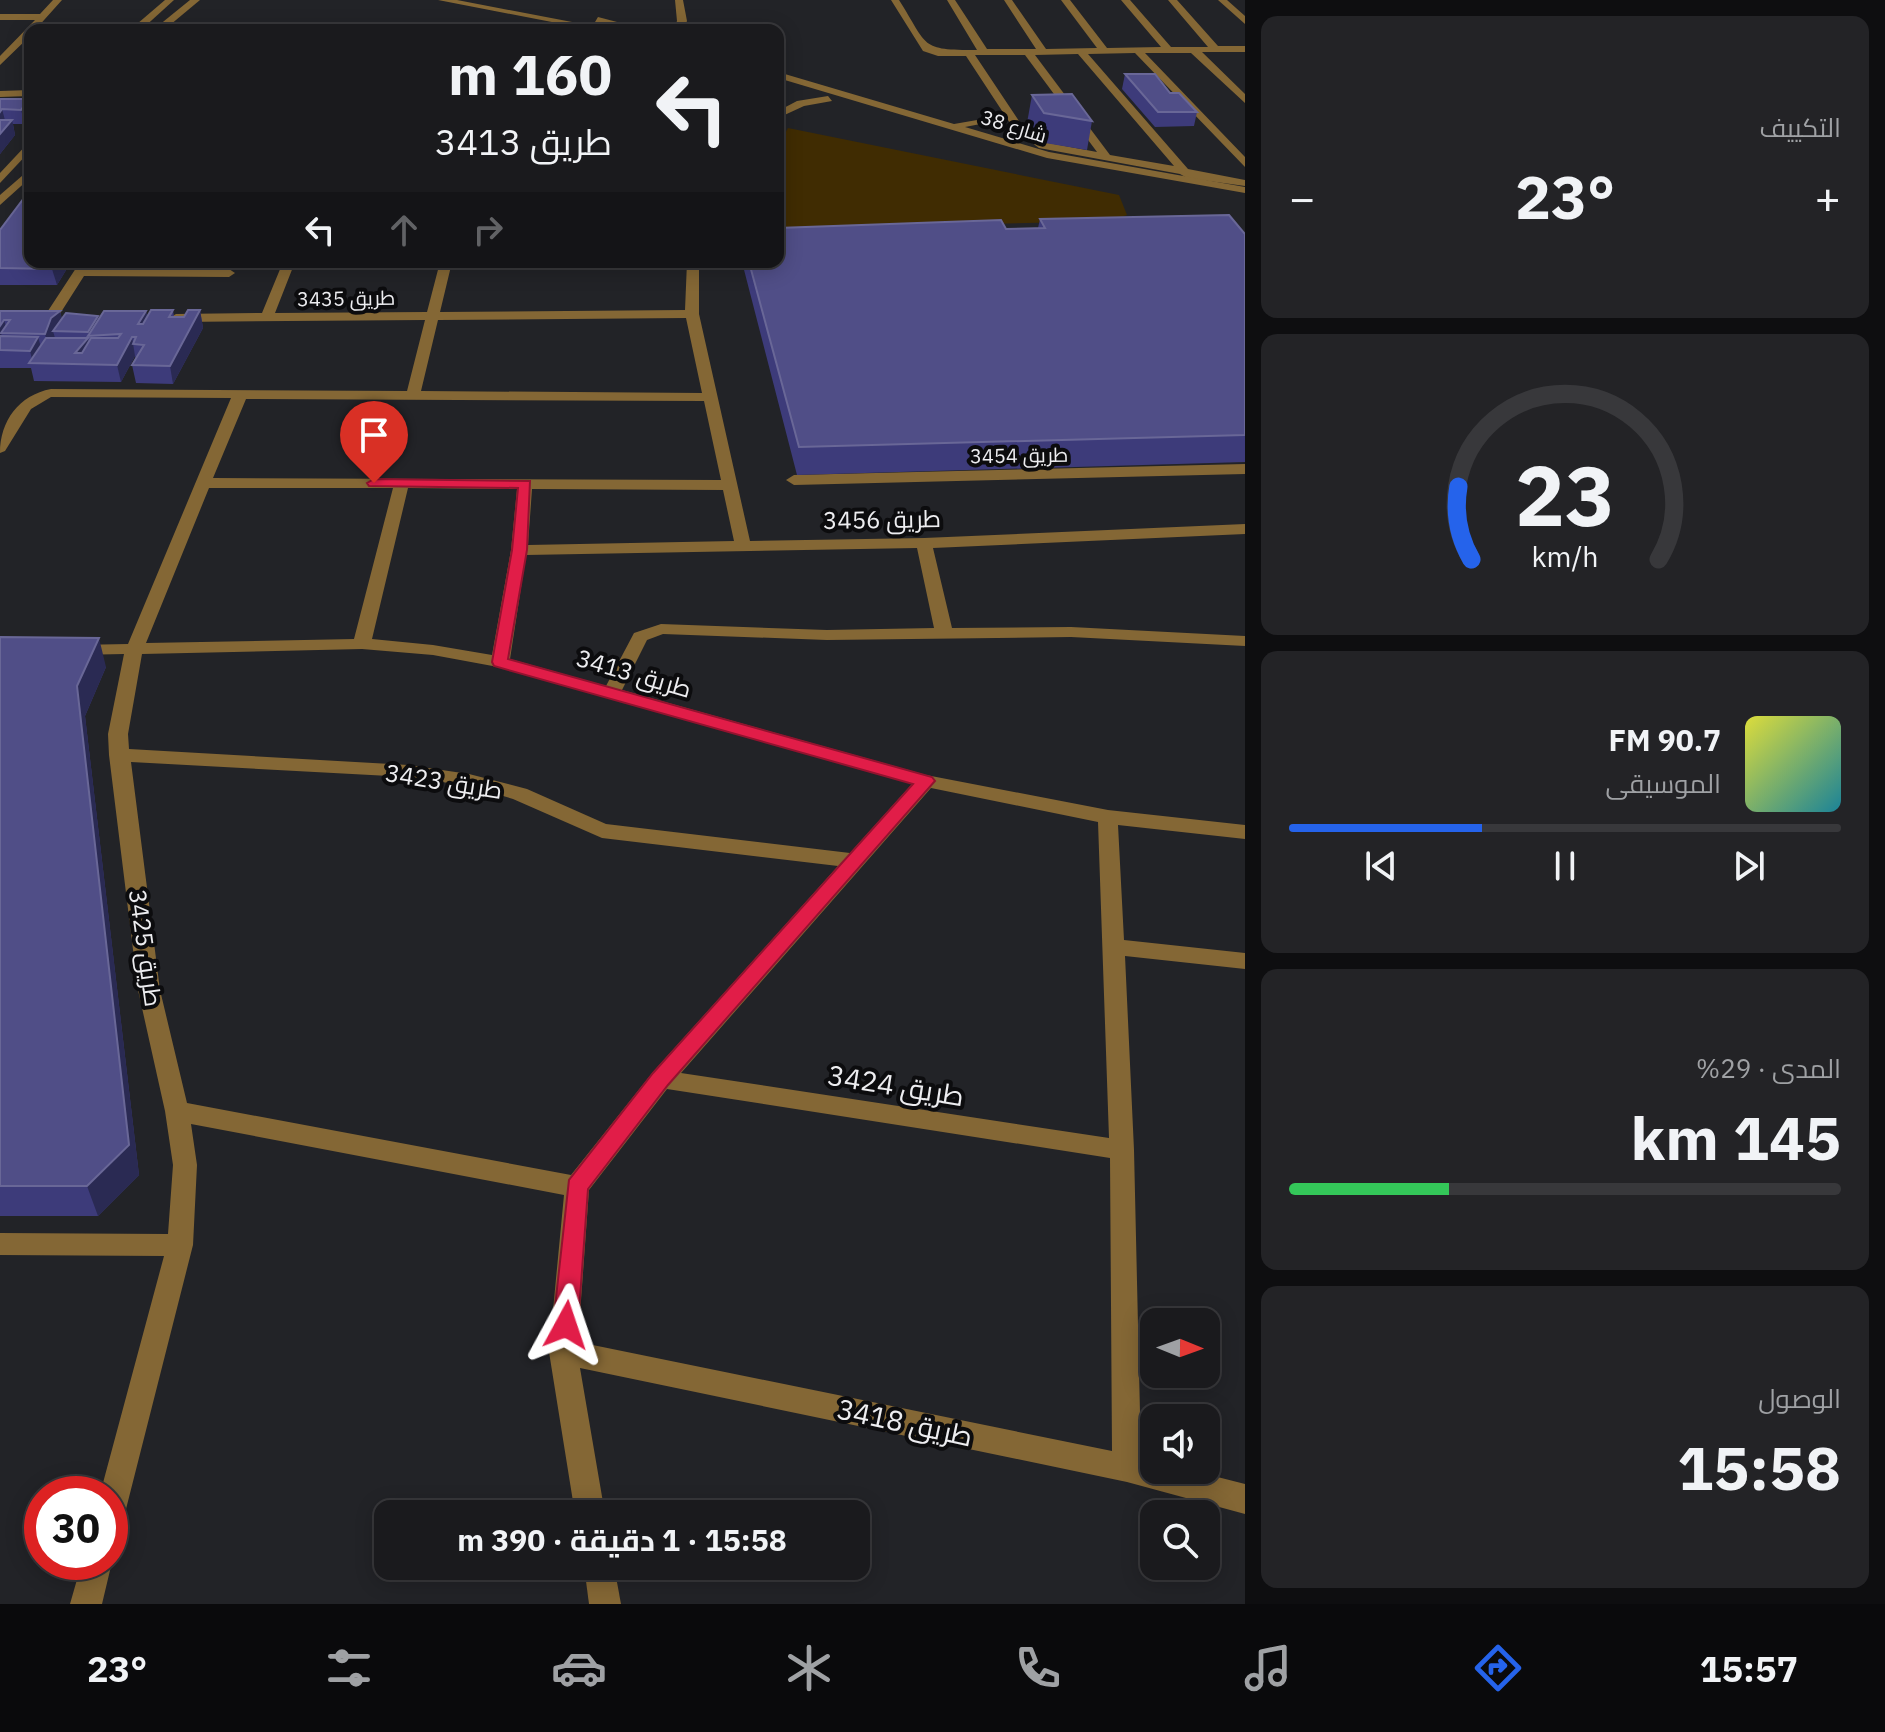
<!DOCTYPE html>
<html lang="ar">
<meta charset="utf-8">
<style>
:root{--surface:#1a1a1d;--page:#232326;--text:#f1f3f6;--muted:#9fa1a4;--line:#38383b;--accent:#2563eb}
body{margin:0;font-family:"IBM Plex Sans",Cairo,sans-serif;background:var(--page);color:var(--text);direction:rtl;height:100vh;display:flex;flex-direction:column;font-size:30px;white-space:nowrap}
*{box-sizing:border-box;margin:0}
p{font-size:26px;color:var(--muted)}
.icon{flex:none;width:44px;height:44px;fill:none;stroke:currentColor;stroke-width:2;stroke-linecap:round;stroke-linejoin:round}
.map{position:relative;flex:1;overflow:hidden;direction:ltr}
.panel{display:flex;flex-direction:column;gap:16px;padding:16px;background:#0e0e10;width:640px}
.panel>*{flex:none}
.hud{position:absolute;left:24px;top:24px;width:760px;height:244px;border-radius:16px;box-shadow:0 4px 20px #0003,0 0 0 2px var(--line);direction:rtl;background:#1a1a1d;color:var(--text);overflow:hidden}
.needle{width:52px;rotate:91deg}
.tools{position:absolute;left:1140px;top:1308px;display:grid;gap:16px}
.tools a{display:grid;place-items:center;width:80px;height:80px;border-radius:16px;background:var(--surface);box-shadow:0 4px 20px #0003,0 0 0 2px var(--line);font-size:40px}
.speed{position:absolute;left:24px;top:1476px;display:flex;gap:16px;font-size:40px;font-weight:700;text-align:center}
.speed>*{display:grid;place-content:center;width:104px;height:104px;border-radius:50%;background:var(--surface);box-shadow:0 4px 20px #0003,0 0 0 2px var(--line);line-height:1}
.speed .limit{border:12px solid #d22;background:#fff;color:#111}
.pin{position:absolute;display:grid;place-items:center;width:68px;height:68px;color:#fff;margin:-82px -34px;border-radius:50% 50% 50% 0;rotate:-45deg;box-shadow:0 0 8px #0007}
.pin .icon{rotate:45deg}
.me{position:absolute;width:88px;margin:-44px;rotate:5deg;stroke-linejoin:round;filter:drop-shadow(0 0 6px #0008)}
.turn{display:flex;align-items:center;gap:28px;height:168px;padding:0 40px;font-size:36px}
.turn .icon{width:104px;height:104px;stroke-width:2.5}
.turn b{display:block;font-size:56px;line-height:68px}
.lanes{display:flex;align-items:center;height:76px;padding:0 40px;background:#0003;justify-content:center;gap:40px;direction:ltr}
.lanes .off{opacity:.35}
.big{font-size:60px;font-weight:700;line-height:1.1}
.panel .card{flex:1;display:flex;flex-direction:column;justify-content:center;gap:12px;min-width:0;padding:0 28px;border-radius:16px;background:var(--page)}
.panel .dial{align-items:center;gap:0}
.dial svg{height:208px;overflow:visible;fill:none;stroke:var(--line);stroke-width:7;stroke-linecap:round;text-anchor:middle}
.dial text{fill:var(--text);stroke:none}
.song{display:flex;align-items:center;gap:24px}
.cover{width:96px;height:96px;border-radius:12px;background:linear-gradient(135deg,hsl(60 70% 55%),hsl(190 70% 35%))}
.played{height:8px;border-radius:4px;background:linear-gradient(90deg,var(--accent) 35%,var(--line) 35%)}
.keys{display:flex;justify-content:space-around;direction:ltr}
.heat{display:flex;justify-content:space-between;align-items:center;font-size:44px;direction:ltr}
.charge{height:12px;border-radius:6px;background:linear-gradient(90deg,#34c759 29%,var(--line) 0)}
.trip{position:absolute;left:374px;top:1500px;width:496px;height:80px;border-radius:16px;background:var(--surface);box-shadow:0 4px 20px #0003,0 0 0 2px var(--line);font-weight:700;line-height:80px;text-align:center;direction:rtl}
.tab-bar{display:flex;height:128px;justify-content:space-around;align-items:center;background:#0a0a0c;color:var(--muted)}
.tab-bar .icon{width:56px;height:56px}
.tab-bar .active{color:var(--accent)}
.tab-bar b{font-size:36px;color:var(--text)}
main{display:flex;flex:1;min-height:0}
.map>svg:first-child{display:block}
.green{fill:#402c02}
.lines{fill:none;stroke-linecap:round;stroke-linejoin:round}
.minor{fill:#846735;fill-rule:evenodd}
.tertiary{fill:#846735;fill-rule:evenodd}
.wall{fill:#3d3b7a}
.shaded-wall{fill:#2a2a53}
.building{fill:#504e87;stroke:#696797;stroke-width:2}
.route{fill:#e11d48;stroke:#92132f;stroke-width:2}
.labels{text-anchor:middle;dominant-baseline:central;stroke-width:8;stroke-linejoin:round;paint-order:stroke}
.far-street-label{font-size:20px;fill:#ededf0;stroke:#0c0c0e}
.street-label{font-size:24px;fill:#ededf0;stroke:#0c0c0e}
.near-street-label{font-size:28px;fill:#ededf0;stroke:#0c0c0e}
</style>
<main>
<section class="panel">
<div class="card"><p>التكييف</p>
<div class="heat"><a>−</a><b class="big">23°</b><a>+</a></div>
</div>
<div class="card dial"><svg viewBox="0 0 100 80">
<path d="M14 69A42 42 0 1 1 86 69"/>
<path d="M14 69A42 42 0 0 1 9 41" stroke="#2563eb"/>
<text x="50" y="56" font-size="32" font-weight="700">23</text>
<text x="50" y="72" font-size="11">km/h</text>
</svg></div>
<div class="card">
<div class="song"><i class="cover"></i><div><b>90.7 FM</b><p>الموسيقى</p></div></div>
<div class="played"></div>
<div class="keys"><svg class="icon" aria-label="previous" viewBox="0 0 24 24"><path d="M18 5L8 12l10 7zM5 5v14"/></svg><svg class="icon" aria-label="pause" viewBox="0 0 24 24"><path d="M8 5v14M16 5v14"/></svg><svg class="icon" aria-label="next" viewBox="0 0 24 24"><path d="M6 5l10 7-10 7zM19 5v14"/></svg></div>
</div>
<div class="card"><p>المدى · 29%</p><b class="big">145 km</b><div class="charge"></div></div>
<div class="card"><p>الوصول</p><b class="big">15:58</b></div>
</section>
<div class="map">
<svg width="1245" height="1604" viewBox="0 0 1245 1604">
<rect width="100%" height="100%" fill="#222327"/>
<path class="green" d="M788,128L1119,195L1127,215L1112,221L778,229V145Z"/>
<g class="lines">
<g class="minor">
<path d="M53,0H62L36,29L30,30V36L0,65V56L35,20H0V14H40Z"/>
<path d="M675,0H683L687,21L683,30H673L677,21Z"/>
<path d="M891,0H899C929,47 919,50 977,50L947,0H955L987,49H1036L1004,0H1012L1046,49L1097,48L1061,0H1070L1107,48L1161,47L1121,0H1130L1171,47H1208L1168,0H1177L1218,46H1245V52H1202L1245,94V103L1191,53H1145L1245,157V167L1135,53L1088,54L1188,169L1245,180V186L1187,178L1180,174L1039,148L1021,135L1012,137L1010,123L966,56H938L923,51ZM1078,54L1174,166L1110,155L1035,55ZM975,55H1025L1097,152L1043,142L1019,121Z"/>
<path d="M1218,0H1227L1245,16V24Z"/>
<path d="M219,27H280L285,30H214Z"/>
<path d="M30,90V96L0,97V91Z"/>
<path d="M828,96L832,101L804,106L778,118V111L797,101Z"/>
<path d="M80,262H92L88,268L229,269L235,273L229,277L84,276L56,320H46L44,317Z"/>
<path d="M283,262H295L275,313L427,312L440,262H452L440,312L685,310L687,262H699V314L750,541L924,538L1245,524V534L933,548L952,628L1071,627L1245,636V646L1071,637L827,640L663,634L647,640L622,690L926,775L1108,810L1245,825V839L1118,825L1124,940L1245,953V969L1125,956L1134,1150L1141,1457L1154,1461V1470H1190L1245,1484V1514L1127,1482L580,1368L605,1514H575L549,1352L564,1195L191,1124L197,1165L193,1245L125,1513L121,1523L110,1528V1494H100L164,1256L0,1255V1233L168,1234L173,1165L165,1111L138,990L109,755L108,734L124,654L76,655L67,650L76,645L128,644L231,398L51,397L31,409L5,451L0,453C0,421 19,395 51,389L407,391L425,320L176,322L169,318L176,314L262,313ZM686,318L702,393L421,391L438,320ZM246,399L704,401L721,480L213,478ZM209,488H393L354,639L146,643ZM408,488L517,489L511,550L492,655L433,645L372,639ZM532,489L723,490L734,541L528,545ZM917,548L934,628L827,630L661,624L634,633L606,686L510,659L526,555ZM362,649L433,655L498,667L912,784L850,853L606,824L527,789L469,774L408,765L129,749L128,734L142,654ZM131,762L408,777L469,786L513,799L602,838L838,866L653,1072L571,1175L187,1103L160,990ZM931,788L1098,822L1109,1138L681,1073ZM667,1089L1110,1158L1112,1451L578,1342L589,1190Z"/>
<path d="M1245,464V474L794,485L786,480L794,475Z"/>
<path d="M110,1557L112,1562L102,1604H70L82,1562H110Z"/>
<path d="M584,1566H614L621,1604H589Z"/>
</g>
<g class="tertiary">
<path d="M165,0H174L141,30H130Z"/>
<path d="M190,0H200L164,30H153Z"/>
<path d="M438,0H457L614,30H593Z"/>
<path d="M598,17L640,28L642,30H626L595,22Z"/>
<path d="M778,72L954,124L1006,115V119L965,127L1049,152L1245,187V193L1047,158L778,78Z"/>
<path d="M30,141V151L0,183V173Z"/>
<path d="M30,169V178L0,205V195Z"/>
</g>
</g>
<g class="wall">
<path d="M1125,74L1170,93L1197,112L1194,126L1155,127L1122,89Z"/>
<path d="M1032,95L1092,121L1087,150L1039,142L1027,123Z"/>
<path d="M0,99H30V118L25,124H13L15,135L0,154Z"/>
<path d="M1040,219L1245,234V462L797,475L742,262H778L1006,229L1038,228Z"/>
<path d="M0,230L30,262H71L57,285H0Z"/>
<path d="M173,310L174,317H184L200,310L203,328L173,384L136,383L132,365L136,359L135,356L121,382L34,381L31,368H0V311H60L62,319H99L146,311L147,317Z"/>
<path d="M0,637L106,667L85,716L139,1175L98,1216H0Z"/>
</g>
<g class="shaded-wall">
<path d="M30,99V118L25,124L21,110Z"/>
<path d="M2,109L6,124L0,132V112Z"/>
<path d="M12,120L15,135L0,154V134Z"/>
<path d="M57,262H71L57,285L52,269Z"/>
<path d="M200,310L203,328L173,384L170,366Z"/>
<path d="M60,311L64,328L53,331L55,338L49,352L45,334L51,318Z"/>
<path d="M146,311L150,328L138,324Z"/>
<path d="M98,316L102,333L89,336L88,332Z"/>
<path d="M4,320L8,333H1L4,344L0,350V326Z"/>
<path d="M38,337L43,354L33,363L30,351Z"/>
<path d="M132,337L135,356L121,382L117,365Z"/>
<path d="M88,338L92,356L75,353Z"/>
<path d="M99,638L106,667L85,716L139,1175L98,1216L87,1186L77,686Z"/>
</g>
<g class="building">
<path d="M1125,74H1155L1170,93H1179L1197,112H1158Z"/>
<path d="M1072,94L1092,121L1044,113L1032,95Z"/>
<path d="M0,99H30L21,110L2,109L0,112Z"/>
<path d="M0,120H12L0,134Z"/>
<path d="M30,190V262H57L52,269L0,268V230Z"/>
<path d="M1229,215L1245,234V435L799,447L749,262H778V228L1001,220L1006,229L1045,228L1040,219Z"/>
<path d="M151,310H173L169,317H184L188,310H200L170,366L132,365L144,345L133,344L136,337H132L117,365L29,363L46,338H88L75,353H82L91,338H118L121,334L88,336L104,311H146L138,324H143Z"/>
<path d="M0,311H60L51,318L45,334L1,333L10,320H4L0,326Z"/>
<path d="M66,313L98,316L88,332L53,331Z"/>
<path d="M0,336L38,337L30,351L0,350Z"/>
<path d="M0,637L99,638L77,686L129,1145L87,1186H0Z"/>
</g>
<path class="route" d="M374,479L530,481L527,550L508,659L932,777L935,781L668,1085L588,1189L578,1325L574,1333L566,1336L557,1333L553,1325L569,1180L653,1073L913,784L494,666L492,662L512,550L518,488L369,486L367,483Z"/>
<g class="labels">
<g class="far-street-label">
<text transform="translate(1014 126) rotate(17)">شارع 38</text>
<text transform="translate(346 298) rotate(-1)">طريق 3435</text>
<text transform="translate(1019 455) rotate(-1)">طريق 3454</text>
</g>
<g class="street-label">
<text transform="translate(882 519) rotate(-1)">طريق 3456</text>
<text transform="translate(634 673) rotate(16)">طريق 3413</text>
<text transform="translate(444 781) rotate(9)">طريق 3423</text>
<text transform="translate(146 948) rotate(82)">طريق 3425</text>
</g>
<g class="near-street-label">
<text transform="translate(896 1085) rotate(9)">طريق 3424</text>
<text transform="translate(905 1422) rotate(12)">طريق 3418</text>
</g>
</g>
</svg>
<div class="tools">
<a><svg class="needle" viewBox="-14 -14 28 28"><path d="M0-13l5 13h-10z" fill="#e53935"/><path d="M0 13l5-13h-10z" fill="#9fa1a4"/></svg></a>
<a><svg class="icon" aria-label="sound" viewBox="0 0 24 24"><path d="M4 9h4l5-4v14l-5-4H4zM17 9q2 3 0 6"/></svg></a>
<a><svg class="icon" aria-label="search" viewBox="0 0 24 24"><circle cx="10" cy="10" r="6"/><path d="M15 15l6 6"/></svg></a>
</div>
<div class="speed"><div class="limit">30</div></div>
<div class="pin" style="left:374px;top:483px;background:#d93025"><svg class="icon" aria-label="arrive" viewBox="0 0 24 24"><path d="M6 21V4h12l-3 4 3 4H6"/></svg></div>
<svg class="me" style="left:566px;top:1325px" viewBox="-20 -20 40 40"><path d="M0-17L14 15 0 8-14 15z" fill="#e11d48" stroke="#fff" stroke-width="4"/></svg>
<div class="trip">15:58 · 1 دقيقة · 390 m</div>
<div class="hud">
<div class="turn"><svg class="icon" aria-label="left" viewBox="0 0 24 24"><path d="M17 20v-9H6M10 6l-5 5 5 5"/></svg><div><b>160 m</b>طريق 3413</div></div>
<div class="lanes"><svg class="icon" aria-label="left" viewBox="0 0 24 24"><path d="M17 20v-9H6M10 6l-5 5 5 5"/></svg><svg class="icon off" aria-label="ahead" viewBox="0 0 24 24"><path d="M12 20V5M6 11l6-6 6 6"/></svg><svg class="icon off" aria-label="right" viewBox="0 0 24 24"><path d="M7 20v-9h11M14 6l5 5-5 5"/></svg></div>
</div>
</div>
</main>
<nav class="tab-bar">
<b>15:57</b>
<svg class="icon active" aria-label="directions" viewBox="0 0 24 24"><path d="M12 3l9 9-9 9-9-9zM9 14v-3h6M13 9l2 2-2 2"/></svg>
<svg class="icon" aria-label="music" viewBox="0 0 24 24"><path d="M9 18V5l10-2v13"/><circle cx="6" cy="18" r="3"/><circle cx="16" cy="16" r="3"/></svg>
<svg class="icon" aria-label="phone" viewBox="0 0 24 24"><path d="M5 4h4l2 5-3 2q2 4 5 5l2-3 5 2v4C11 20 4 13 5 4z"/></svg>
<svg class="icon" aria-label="climate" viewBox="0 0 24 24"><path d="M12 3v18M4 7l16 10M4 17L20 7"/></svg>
<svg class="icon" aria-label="car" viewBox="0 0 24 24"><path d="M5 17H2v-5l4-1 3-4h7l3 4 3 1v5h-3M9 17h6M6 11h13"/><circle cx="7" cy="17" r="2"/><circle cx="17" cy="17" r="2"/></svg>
<svg class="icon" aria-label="filters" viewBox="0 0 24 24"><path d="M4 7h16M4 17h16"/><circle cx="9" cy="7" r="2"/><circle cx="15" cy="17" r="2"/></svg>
<b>23°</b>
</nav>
